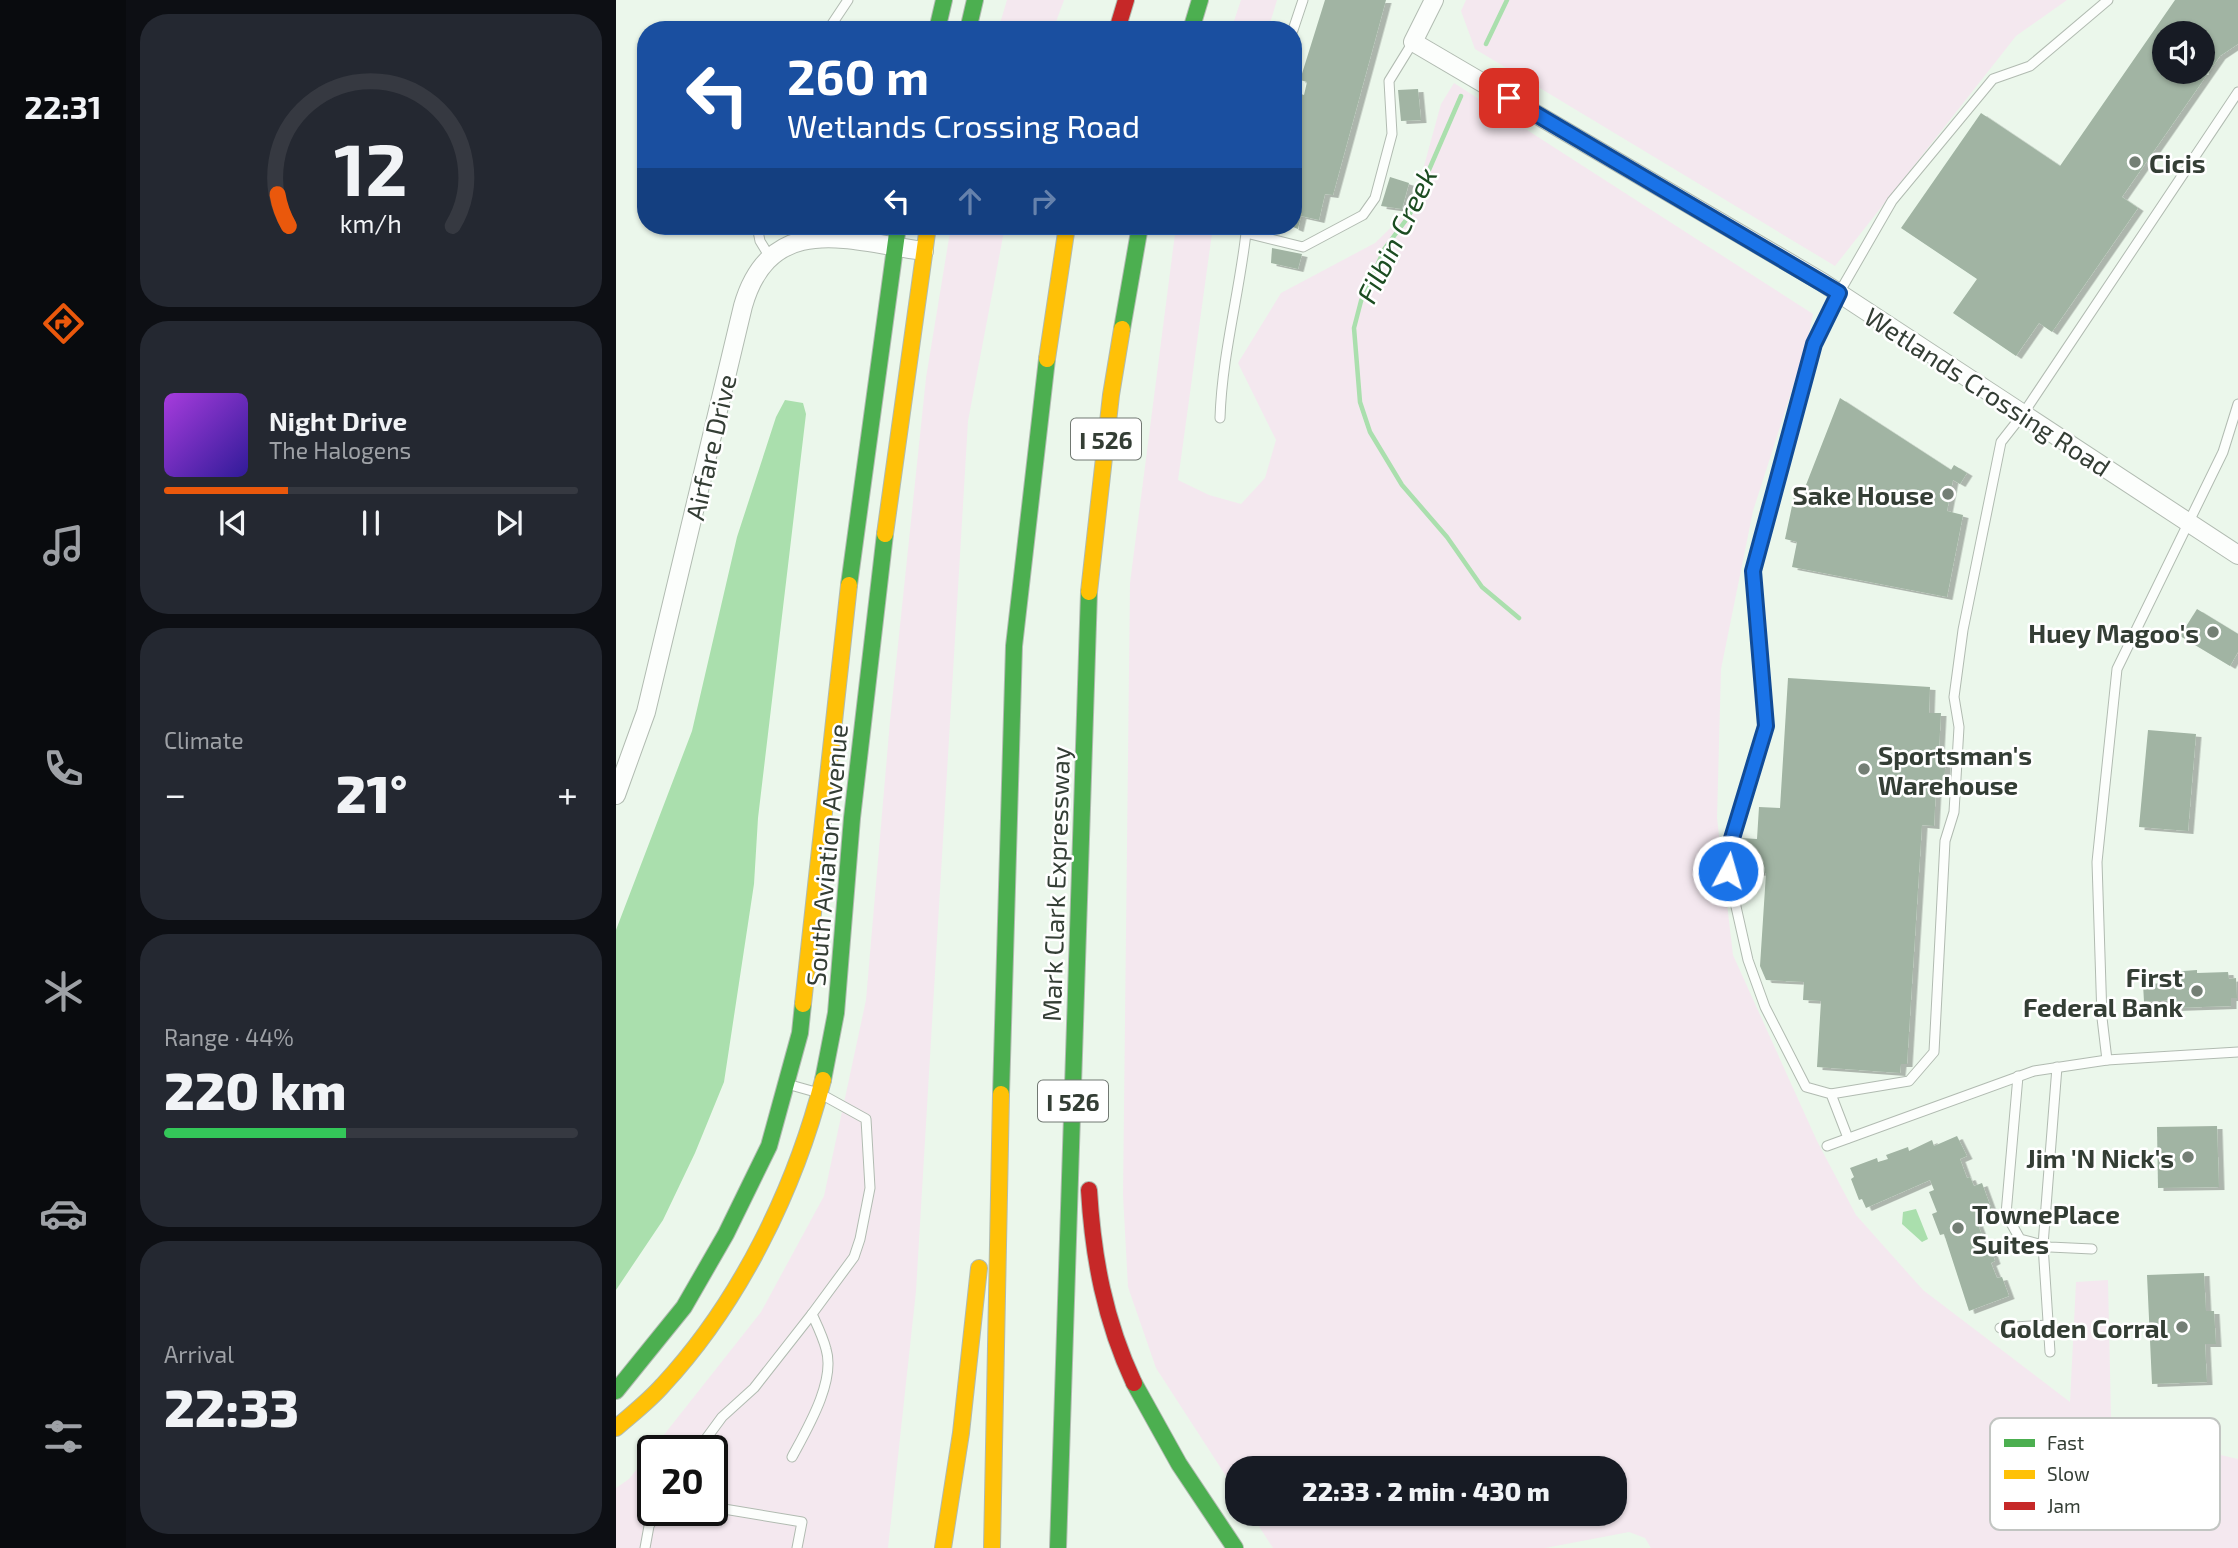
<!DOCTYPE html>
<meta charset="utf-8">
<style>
:root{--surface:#171b24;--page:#242831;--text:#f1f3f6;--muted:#9ea1a6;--line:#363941;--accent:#ea580c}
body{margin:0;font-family:"Exo 2",sans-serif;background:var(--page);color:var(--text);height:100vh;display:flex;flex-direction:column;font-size:26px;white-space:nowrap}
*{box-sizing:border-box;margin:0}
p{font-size:23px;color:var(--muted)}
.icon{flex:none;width:38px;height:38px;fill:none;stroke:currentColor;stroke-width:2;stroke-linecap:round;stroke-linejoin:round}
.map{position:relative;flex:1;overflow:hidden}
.details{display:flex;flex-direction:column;gap:14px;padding:14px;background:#0d0f14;width:490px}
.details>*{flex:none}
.hud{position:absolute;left:21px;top:21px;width:665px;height:214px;border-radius:28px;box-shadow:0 2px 5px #0004;background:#1a4fa0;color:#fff;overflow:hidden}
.buttons{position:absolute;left:1536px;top:21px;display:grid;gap:14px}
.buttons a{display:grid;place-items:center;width:63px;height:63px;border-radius:50%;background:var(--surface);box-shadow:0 2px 5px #0004;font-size:35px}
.speed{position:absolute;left:21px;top:1435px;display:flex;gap:14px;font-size:35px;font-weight:700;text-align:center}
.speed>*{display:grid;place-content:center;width:91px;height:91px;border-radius:50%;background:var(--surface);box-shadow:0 2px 5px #0004;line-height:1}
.speed .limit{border:4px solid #111;border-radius:10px;background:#fff;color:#111}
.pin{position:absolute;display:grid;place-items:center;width:60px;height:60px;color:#fff;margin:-30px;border-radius:14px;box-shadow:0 4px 10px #0006}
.me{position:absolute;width:77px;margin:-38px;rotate:6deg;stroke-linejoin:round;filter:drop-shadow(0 0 5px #0008)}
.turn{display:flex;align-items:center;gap:24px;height:147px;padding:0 35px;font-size:32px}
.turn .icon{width:91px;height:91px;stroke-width:2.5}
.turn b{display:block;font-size:49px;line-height:60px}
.lanes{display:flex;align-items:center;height:66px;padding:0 35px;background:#0003;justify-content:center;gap:35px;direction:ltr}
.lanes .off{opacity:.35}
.big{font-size:52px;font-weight:800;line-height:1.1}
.details .card{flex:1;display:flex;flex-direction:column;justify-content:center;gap:10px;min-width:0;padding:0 24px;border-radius:28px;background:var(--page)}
.details .dial{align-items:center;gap:0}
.dial svg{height:182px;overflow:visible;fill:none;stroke:var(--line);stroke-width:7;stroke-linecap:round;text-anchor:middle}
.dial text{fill:var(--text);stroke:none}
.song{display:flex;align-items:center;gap:21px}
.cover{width:84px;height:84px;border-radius:10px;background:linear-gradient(135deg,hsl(280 70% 55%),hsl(250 70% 35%))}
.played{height:7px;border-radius:4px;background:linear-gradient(90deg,var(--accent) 30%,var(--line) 30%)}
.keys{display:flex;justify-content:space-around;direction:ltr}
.heat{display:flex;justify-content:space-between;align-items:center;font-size:38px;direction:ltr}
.charge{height:10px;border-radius:5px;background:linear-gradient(90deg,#34c759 44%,var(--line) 0)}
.trip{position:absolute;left:609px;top:1456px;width:402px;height:70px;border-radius:28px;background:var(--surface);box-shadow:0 2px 5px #0004;font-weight:800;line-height:70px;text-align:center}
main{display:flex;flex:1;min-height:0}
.tab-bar{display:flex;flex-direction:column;width:126px;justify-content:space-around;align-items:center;background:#090b0e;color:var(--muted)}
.tab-bar .icon{width:49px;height:49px}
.tab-bar .on{color:var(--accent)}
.tab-bar b{font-size:32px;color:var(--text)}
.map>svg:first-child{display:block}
.green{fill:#f4e8ef;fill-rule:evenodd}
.water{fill:#aadfad}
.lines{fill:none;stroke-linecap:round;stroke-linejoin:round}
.stream{stroke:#aadfad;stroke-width:4.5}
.building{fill:#a1b4a3;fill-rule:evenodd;filter:url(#shadow)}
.lane-casing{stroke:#b1bbb1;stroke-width:11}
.street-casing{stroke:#b1bbb1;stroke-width:20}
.fast-casing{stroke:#b1bbb1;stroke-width:18}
.slow-casing{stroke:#b1bbb1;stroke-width:18}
.jam-casing{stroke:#b1bbb1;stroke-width:18}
.lane{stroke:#fcfefc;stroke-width:9}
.street{stroke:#fcfefc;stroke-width:18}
.fast{stroke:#4caf50;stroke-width:16}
.slow{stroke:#ffc107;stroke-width:16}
.jam{stroke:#c62828;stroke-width:16}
.route-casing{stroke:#114b97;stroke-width:18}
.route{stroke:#1a73e8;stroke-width:12}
.poi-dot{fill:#747f75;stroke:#fff;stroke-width:2.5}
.labels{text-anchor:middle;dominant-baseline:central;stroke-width:5;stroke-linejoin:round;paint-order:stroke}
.shield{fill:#fff;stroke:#717872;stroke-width:2}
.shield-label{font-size:24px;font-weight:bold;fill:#343e35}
.poi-label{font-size:26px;font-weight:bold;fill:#343e35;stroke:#fff;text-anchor:end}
.street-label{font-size:26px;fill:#343e35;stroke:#fff}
.water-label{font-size:28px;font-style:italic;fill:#1b4c21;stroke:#fff}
.key{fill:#fff;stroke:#c2c5c2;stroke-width:2}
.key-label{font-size:19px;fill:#343e35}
</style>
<main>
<nav class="tab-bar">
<b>22:31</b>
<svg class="icon on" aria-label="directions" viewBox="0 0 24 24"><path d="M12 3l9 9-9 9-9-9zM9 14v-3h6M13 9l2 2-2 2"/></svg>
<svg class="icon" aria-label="music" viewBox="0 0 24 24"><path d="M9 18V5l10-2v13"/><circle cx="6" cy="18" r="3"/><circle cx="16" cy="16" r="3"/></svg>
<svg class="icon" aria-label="phone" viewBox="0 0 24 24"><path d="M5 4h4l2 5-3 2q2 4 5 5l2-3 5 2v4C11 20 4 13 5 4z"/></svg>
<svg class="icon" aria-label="climate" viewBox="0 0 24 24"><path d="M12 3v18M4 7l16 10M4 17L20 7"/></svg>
<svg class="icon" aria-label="car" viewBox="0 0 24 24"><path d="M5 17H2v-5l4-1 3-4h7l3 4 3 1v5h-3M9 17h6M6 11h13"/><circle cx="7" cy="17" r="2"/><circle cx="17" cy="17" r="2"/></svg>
<svg class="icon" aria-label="filters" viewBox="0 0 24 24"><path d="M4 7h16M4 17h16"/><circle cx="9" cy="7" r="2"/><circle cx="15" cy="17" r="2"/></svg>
</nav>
<section class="details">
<div class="card dial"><svg viewBox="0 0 100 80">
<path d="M14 69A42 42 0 1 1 86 69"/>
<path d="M14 69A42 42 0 0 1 9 55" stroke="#ea580c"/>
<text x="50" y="56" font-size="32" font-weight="700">12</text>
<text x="50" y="72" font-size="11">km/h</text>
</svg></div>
<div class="card">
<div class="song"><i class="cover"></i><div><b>Night Drive</b><p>The Halogens</p></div></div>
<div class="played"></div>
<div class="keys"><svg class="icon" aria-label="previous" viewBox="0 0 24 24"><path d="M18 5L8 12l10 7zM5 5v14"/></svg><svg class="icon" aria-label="pause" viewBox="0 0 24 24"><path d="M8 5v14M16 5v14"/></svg><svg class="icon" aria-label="next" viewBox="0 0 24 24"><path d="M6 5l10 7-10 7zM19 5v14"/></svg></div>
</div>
<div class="card"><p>Climate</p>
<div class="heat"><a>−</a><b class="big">21°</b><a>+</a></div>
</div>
<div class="card"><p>Range · 44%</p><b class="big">220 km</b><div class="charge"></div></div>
<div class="card"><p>Arrival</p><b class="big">22:33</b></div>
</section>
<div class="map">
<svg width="1622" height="1548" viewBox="0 0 1622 1548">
<defs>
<filter id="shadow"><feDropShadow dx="5.5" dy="3" stdDeviation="0" flood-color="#0004"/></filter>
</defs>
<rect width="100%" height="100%" fill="#ebf7eb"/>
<g class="green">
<path d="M391,0H448L437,30H382Z"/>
<path d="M625,0H661L652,30H615Z"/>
<path d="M850,0H1451L1400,36L1219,266L859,49L845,11Z"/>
<path d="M838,83L1197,314L1191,343L1137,511L1105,669L1101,818L1117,955L1201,1141L1240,1215L1307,1290L1454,1402L1460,1282L1492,1280L1495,1417L1596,1453L1622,1459V1548H1035L1029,1538L1013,1532L929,1548H657L635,1514H999V1468H621V1493L540,1368L512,1287L507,1195L514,583L560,226H597L562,480L593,495L625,504L649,478L660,440L622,363L665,293L759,243L797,206L825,104Z"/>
<path d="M335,226H389L352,421L300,1291L272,1548H0V1488L13,1479L145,1312L208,1196L250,1000L274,721L310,378ZM37,1451H96V1510H37Z"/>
</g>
<g class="water">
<path d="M169,400L187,403L190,414L142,818L138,884L108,1082L79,1153L47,1220L0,1290V930L76,731L121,537L160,417Z"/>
<path d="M1300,1209L1312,1239L1306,1242L1286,1224L1287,1212Z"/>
</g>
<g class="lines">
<g class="stream">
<path d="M870,44L891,0"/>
<path d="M845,96L793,216L769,248L745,301L738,328L744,402L754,432L786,485L831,537L866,587L903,618"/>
</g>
</g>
<g class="building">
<path d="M709,0H770L717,195L709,194L703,220L685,216L682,229L677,227V207L683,208L685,199L677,197V114L682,93L688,95L691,82L684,80Z"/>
<path d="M1559,0H1622V44L1604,56L1506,197L1522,208L1436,332L1423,323L1400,356L1337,313L1361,279L1285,228L1365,113L1444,166ZM1549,33H1587V72H1549Z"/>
<path d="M802,89L805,120L785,121L782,90Z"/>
<path d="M774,177L793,183L786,209L765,206Z"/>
<path d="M656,248L686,254L682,269L655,263Z"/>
<path d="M1224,398L1335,470L1338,465L1351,473L1344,484L1337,480L1331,511L1347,515L1331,597L1176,567L1181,542L1169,539L1180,487L1188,490Z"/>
<path d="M1581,609L1622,634V652L1614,666L1564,636Z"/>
<path d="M1172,678L1314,687L1313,713H1325L1323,750L1330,751L1328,788H1320L1318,826L1306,825L1291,1064H1285L1284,1073L1201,1067L1205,1001L1187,1000L1188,982L1150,980L1144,966L1150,873L1123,872L1125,838L1141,839L1143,807L1164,808Z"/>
<path d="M1532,730L1580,734L1572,831L1523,827Z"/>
<path d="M1581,970V973L1612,972L1613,979L1620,978L1621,998H1615V1006L1557,1008L1556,1000L1528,1002L1527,984L1554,983L1553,972Z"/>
<path d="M1601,1126L1603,1187L1542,1188L1541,1127Z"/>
<path d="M1341,1136L1351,1156L1344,1159L1351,1178L1354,1177L1358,1186L1366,1183L1378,1216L1361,1222L1368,1241L1372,1240L1379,1261L1375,1263L1381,1278L1386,1277L1393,1296L1353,1311L1328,1234L1324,1235L1316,1214L1321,1212L1313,1192L1318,1190L1314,1180L1250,1208L1246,1199L1243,1200L1235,1179L1238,1177L1234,1168L1261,1158L1262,1162L1272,1159L1270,1155L1292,1147L1293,1151L1316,1140L1318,1146Z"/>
<path d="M1588,1273L1590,1311H1598L1600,1344H1589L1591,1382L1536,1384L1531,1275Z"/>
</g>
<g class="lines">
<g class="lane-casing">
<g id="lane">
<path d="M212,30L232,0"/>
<path d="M677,30L687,0"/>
<path d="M141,226L144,241L155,259"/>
<path d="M631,226L630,233L687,247L747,215L759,198L776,134L773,81L797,42"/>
<path d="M604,418C606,355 623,295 630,233"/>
<path d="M1491,1060L1486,1018L1481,862L1501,669L1607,452L1622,404"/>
<path d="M1402,1076L1390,1214L1404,1239L1434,1247L1476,1249"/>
<path d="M171,1084L203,1093L250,1119L254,1188L244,1239L238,1257L196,1314C201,1325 207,1337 210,1349C220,1381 191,1429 176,1457"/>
<path d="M1215,1094L1293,1081L1318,1052L1329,841L1338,812L1343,727L1338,697L1347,630L1385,442L1407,414L1622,92"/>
<path d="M1232,1138L1215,1094L1190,1087L1149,1007L1132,960L1112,871L1114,845L1150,726L1137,571L1198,344L1223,293L1276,201L1377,79L1414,66L1492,0"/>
<path d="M1211,1146L1418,1071L1491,1060L1622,1052"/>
<path d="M1384,1328L1432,1325"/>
<path d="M1434,1352L1427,1245L1441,1067"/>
<path d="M81,1451L106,1417L138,1388L196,1314"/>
<path d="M96,1507L186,1522L181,1548"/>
<path d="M29,1548L33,1526L42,1510"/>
</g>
</g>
<g class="street-casing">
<g id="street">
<path d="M818,0L797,42L1206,282L1622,555"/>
<path d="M0,795L30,712L127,306C155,209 236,242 308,251"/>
</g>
</g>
<g class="fast-casing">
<g id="fast">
<path d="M321,30L328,0"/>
<path d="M352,30L359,0"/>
<path d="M575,30L584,0"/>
<path d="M506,329L524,226"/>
<path d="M233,585L282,226"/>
<path d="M207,1080L220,1013L236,818L269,534"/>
<path d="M385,1094L398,646L431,359"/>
<path d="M518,1383L563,1464L619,1548"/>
<path d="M0,1391L68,1307L110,1234L153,1146L184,1033L187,1004"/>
<path d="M442,1548L473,592"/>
</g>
</g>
<g class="slow-casing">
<g id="slow">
<path d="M431,359L451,226"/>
<path d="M269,534L312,226"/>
<path d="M473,592L495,395L506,329"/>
<path d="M187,1004L233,585"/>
<path d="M0,1428C16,1414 33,1401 47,1385C124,1302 179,1189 207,1080"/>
<path d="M327,1548L345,1433L363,1268"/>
<path d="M376,1548L385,1094"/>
</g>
</g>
<g class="jam-casing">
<g id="jam">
<path d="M501,30L510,0"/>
<path d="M473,1190C477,1258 489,1321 518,1383"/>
</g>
</g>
<use href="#lane" class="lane"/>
<use href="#street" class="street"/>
<use href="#fast" class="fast"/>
<use href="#slow" class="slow"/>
<use href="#jam" class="jam"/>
</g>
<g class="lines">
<g class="route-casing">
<path id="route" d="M893,98L1223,293L1198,344L1137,571L1150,726L1114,845L1112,871"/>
</g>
<use href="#route" class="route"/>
</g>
<g class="poi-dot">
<circle cx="1519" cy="162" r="7"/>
<circle cx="1332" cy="494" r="7"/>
<circle cx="1597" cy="632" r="7"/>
<circle cx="1248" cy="769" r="7"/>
<circle cx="1581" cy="991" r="7"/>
<circle cx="1572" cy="1157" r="7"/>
<circle cx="1342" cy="1228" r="7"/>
<circle cx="1566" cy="1327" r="7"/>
</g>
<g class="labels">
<g class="shield">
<rect x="455" y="418.5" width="70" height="41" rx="5"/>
<rect x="422" y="1080.5" width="70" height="41" rx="5"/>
</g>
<g class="shield-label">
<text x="490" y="439">I 526</text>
<text x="457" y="1101">I 526</text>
</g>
<g class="poi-label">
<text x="1533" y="162" text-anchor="start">Cicis</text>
<text x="1318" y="494">Sake House</text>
<text x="1583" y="632">Huey Magoo's</text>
<text x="1262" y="754" text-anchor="start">Sportsman's<tspan x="1262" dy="30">Warehouse</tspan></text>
<text x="1567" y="976">First<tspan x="1567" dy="30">Federal Bank</tspan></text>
<text x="1558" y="1157">Jim 'N Nick's</text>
<text x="1356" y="1213" text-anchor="start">TownePlace<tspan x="1356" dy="30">Suites</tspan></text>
<text x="1552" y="1327">Golden Corral</text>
</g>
<g class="street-label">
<text transform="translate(1372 391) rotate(33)">Wetlands Crossing Road</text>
<text transform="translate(94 447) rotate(-77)">Airfare Drive</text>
<text transform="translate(210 855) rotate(-85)">South Aviation Avenue</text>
<text transform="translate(439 884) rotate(-88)">Mark Clark Expressway</text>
</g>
<g class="water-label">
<text transform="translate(780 235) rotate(-64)">Filbin Creek</text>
</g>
</g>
<rect x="1374" y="1418" width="230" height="112" rx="10" class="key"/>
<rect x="1388" y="1439" width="31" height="8" fill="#4caf50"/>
<rect x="1388" y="1470" width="31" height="9" fill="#ffc107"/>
<rect x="1388" y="1502" width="31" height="8" fill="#c62828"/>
<g class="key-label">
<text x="1431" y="1450">Fast</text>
<text x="1431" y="1481">Slow</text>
<text x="1431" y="1513">Jam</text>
</g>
</svg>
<div class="buttons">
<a><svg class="icon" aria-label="sound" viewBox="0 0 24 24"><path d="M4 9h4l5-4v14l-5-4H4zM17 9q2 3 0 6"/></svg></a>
</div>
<div class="speed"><div class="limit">20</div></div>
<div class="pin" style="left:893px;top:98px;background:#d93025"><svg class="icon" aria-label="arrive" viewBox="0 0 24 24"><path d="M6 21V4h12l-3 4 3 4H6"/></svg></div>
<svg class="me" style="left:1112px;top:871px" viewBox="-20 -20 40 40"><circle r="17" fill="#1a73e8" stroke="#fff" stroke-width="3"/><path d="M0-11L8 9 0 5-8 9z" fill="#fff"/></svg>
<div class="trip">22:33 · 2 min · 430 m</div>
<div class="hud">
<div class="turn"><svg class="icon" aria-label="left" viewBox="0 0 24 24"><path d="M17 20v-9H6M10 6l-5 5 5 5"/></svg><div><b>260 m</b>Wetlands Crossing Road</div></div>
<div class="lanes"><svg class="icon" aria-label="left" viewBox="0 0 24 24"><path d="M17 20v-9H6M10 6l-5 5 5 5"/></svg><svg class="icon off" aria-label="ahead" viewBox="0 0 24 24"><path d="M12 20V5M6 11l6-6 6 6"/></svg><svg class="icon off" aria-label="right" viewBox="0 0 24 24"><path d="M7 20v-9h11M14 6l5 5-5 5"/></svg></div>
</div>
</div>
</main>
